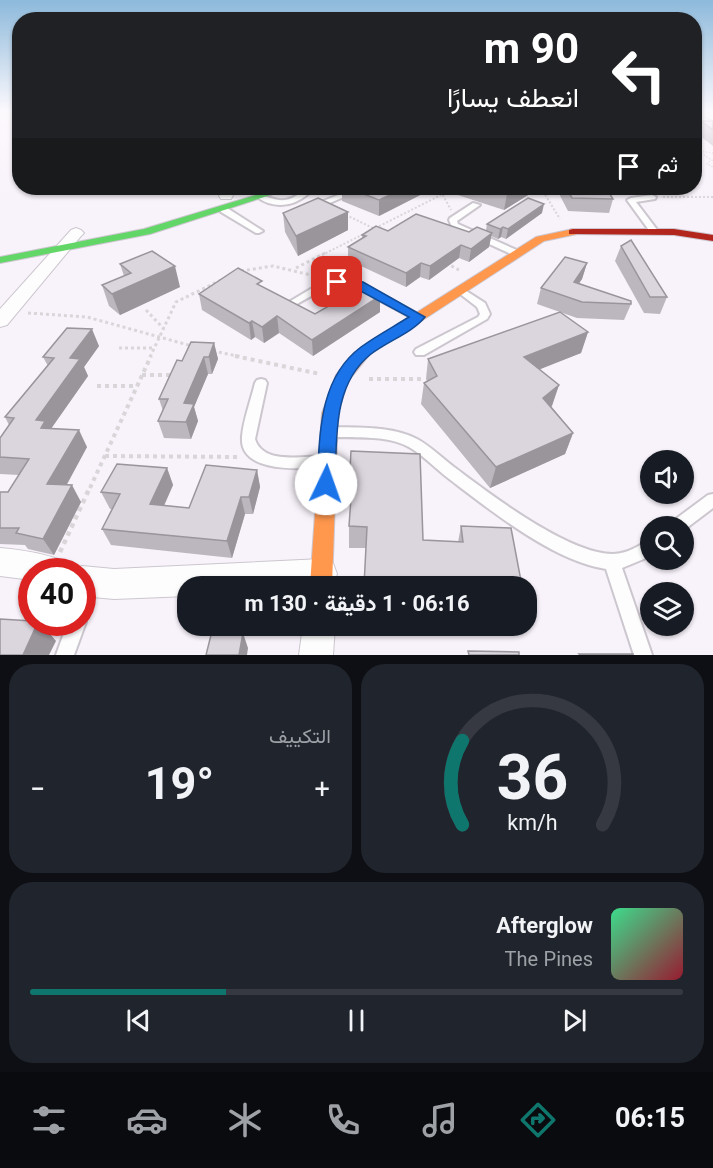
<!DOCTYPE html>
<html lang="ar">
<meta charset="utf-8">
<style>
:root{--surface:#171b24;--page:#20242c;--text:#f1f3f6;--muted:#9ea1a6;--line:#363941;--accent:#0f766e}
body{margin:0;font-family:Georgia,Vazirmatn,serif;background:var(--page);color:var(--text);direction:rtl;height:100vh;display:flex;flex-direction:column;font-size:22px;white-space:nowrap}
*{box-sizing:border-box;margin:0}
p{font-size:20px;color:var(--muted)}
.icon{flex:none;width:33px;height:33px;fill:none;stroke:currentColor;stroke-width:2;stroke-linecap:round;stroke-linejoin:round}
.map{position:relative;height:655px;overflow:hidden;direction:ltr}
.sheet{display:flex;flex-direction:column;gap:9px;padding:9px;background:#0d0f14;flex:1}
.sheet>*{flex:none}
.guide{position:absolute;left:12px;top:12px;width:690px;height:183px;border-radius:24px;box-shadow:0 2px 4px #0004;direction:rtl;background:#202124;color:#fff;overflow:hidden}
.fabs{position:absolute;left:640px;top:450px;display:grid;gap:12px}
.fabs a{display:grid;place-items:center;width:54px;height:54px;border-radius:50%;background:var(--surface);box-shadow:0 2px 4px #0004;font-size:30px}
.speed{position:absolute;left:18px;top:558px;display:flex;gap:12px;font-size:30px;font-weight:700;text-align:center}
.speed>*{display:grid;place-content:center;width:78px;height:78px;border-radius:50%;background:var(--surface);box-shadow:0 2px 4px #0004;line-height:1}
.speed .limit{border:9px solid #d22;background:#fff;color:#111}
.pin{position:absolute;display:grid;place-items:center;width:51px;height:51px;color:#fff;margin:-26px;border-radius:12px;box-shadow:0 3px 9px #0006}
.me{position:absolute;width:66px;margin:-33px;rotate:3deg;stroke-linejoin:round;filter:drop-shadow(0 0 4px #0008)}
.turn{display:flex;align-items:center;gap:21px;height:126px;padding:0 24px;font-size:27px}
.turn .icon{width:78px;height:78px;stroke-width:2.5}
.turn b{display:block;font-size:42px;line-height:51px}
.then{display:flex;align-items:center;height:57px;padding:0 24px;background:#0003;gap:12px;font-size:22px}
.big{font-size:45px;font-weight:700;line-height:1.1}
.sheet .card{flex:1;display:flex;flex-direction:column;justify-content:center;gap:9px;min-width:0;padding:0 21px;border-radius:24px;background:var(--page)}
.sheet .dial{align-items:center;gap:0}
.dial svg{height:156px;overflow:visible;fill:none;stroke:var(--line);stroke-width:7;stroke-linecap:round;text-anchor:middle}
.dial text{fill:var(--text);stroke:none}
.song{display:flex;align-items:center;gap:18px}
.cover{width:72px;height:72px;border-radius:9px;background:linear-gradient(135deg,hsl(150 70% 55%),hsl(350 70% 35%))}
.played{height:6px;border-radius:3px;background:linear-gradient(90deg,var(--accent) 30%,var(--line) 30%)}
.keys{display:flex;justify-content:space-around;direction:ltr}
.heat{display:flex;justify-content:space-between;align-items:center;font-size:33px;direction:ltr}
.sheet .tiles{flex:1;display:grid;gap:9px;grid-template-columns:1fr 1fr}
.card:last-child{grid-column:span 2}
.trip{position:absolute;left:177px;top:576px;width:360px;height:60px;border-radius:24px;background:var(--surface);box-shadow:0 2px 4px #0004;font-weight:700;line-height:60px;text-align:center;direction:rtl}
.menu{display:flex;height:96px;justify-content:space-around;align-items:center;background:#090b0e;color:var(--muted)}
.menu .icon{width:42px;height:42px}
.menu .active{color:var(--accent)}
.menu b{font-size:27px;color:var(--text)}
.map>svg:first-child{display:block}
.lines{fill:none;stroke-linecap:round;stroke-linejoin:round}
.lane-casing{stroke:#ccc6cf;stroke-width:4}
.street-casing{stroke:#ccc6cf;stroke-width:2}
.fast-casing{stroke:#ccc6cf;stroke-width:2}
.slow-casing{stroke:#ccc6cf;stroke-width:2}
.jam-casing{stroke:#ccc6cf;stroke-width:2}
.path-far4{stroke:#d8d6d9;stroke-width:1.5;stroke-dasharray:1.5 1.5;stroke-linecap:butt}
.path-far3{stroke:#d8d6d9;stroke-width:2;stroke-dasharray:2 2;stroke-linecap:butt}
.path-far2{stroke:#d8d6d9;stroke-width:3;stroke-dasharray:3 3;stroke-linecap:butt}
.path-far1{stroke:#d8d6d9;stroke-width:4;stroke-dasharray:4 4;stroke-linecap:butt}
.path{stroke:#d8d6d9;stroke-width:4.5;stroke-dasharray:4.5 4.5;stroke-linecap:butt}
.lane{fill:#fefdfe;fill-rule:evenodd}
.street{fill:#fefdfe;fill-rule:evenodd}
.fast{fill:#63d668;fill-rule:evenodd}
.slow{fill:#ff974d;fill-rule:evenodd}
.jam{fill:#b3261e;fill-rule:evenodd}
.wall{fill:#bcb7be}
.shaded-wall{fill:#99959b}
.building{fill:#dbd5dd;stroke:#99959b;stroke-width:1.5}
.route{fill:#1a73e8;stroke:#114b97;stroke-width:1.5}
</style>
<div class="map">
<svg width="713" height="655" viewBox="0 0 713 655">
<rect width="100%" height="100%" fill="#f8f2fa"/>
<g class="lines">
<g class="lane-casing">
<g id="lane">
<path d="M290,188H297L308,194C293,207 273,209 257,197L261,195C276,200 285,204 299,194Z"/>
<path d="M356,188H365L325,205L318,203Z"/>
<path d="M652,195L656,197L655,199L636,202L658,231L654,233H651L627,200L631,198Z"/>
<path d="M473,203L480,205L457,221L458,224L519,251V255H513L452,227L449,220L450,218Z"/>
<path d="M221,208H227L263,231L259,233H256L221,212Z"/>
<path d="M340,280L361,283L423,317L422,319H414L355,287C333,283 316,293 297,304L294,305L289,302L314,287Z"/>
<path d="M460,287L485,303L490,314L487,319L424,355H416L414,352L416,349L478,317L480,314L477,307L455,290Z"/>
<path d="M261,379L265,380L267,383L255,439C263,465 303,456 324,456L329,458L331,462L329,466L324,468C302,468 239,474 242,437C243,421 251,400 255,383L257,380Z"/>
<path d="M332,427C360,428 392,426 417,439C430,446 442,458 454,467C490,494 568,554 613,554C628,554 638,545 651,540V556L622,568L652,655H634L606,569C553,561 490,510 448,478C435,468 423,455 409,447C387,435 356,438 332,437L327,436L326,432L327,428Z"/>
<path d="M713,494V508L684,530V526H671L673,521L708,495Z"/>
<path d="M91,577L97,579L99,585L88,613L82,615V585L85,579Z"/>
<path d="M82,616L86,622L74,655H56L68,622H82Z"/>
</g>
</g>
<g class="street-casing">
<g id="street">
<path d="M694,111L713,113V120L694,113Z"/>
<path d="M224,188H237L231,199H221L219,196Z"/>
<path d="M76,228L81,230L84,233L81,236L7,325L0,327V309L71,230Z"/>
<path d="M0,548C23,550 44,553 66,562L70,572H32V580L0,576Z"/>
<path d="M322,559L333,563L337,574L333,585L328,586H188V596L114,599L82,596V572H71L82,566L114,569Z"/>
<path d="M303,626H335L333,655H299Z"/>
</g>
</g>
<g class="fast-casing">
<path id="fast" d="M279,188H292L150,234L0,263V257L144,229Z"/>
</g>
<g class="slow-casing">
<path id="slow" d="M573,229L577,230V234L544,241L369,355L348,381L338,413L332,586H310L322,413L336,375L359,349L536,237Z"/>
</g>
<g class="jam-casing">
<path id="jam" d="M573,229H674L713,235V241L674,235L569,234V230Z"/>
</g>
<g class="path-far4">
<path d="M694,148L713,161"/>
<path d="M700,151L713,153"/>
<path d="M710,161L707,164L713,167"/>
</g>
<g class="path-far3">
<path d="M439,188L451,210"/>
<path d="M541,188L560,219"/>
<path d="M663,197H713"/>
<path d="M346,215L375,229"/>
<path d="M322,255L441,195"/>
</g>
<g class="path-far2">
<path d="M446,263L459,270"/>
<path d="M296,268L325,253"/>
<path d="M241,271L273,266L319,277"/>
<path d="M146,310L164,329"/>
<path d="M28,313L87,317L192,346"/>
<path d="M119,348H155"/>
<path d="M213,351L242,357"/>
<path d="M150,357L176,302L221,280"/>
</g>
<g class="path-far1">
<path d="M235,356L320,374"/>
<path d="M142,375H170"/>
<path d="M369,379H421"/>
<path d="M97,386H137"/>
<path d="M105,456L239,457"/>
<path d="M90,488L151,356"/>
</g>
<path class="path" d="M60,552L90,487"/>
<use href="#lane" class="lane"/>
<use href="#street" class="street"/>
<use href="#fast" class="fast"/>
<use href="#slow" class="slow"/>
<use href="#jam" class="jam"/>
</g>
<g class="wall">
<path d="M701,121H713V146L696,133Z"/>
<path d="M342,188H434L379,216L342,201Z"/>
<path d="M436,188H534L533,192L504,210Z"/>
<path d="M556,188H606L613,199L609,213L568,211Z"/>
<path d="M283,213L348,230L298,256L285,232Z"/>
<path d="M542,213L506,239L501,237L498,239L491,236L489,247L469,262L459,258L429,280L420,277L406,287L348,260V247L362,239V235L388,231L469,232L486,230L487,224Z"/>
<path d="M621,246L667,297L660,314L644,313L615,261Z"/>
<path d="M587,263L582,279L579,283L631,304L624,320L577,318L537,304L541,288Z"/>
<path d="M120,264L180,287L120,315L109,306L102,285L124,276Z"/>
<path d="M263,287L315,314L351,299L380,296V312L313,356L279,333L264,343L255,337L251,340L202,310L199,294Z"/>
<path d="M588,332L581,353L539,369L559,385L551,406L573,433L565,454L490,488L421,404L424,383L427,381L426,379L428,359Z"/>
<path d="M214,343L218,359L212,374H208L194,407L198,421L191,439L164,438L158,421L163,411L159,399L182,361Z"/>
<path d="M99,346L84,367L88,376L51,429L87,447L66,485L81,502L54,555L28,549L25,545L0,544V492H8L19,475L0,474V438L9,425L5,417L48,366L43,357Z"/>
<path d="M351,451L423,540L458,542L461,526L522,586L366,548H349V526L351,492H350V469Z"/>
<path d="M167,468L173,485L164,506L189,508L257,470L260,487L253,514H245L232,558L111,545L102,529L112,509H110L101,492Z"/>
<path d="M399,626H520L518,632Z"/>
</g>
<g class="shaded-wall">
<path d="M405,188H434L379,216V200Z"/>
<path d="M518,188H534L533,192L504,210L507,194Z"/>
<path d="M544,204L542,213L506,239L508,229Z"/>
<path d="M348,212V230L298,256L296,236Z"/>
<path d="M503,227L501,237L498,239L500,229Z"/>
<path d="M492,233L489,247L469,262L471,249Z"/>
<path d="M461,245L459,258L429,280L430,266Z"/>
<path d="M421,263L420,277L406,287V273Z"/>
<path d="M587,263L582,279L569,298L574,282Z"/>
<path d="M175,266L180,287L120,315L112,294Z"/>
<path d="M380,296V312L313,356L312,340Z"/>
<path d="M277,316L279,333L264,343L262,327Z"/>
<path d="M252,321L255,337L251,340L249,323Z"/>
<path d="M92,329L99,346L84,367L88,376L50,430V445L36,420L70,358Z"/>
<path d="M588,332L581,353L518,378L524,357Z"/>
<path d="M214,343L218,359L212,374L209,357Z"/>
<path d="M204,357L208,374L194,407L198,421L191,439L186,422L184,403Z"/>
<path d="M559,385L552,406L537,419L543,398Z"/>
<path d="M79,430L87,447L58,501L47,484Z"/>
<path d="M573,433L565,454L490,488L496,467Z"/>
<path d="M167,468L173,485L157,521L150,504Z"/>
<path d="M257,470L260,487L253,514L249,497Z"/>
<path d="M72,485L81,502L54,555L43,539Z"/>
<path d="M241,497L245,514L232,558L227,541Z"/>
<path d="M38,622H40L56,641L49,655H23Z"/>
<path d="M243,633L248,648L247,655H239Z"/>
</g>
<g class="building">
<path d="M701,121H713V130Z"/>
<path d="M348,188H405L379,200Z"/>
<path d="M486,188H518L507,194Z"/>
<path d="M566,188H606L613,199L572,198Z"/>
<path d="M318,198L348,212L296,236L283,213Z"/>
<path d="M528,198L544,204L508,229L503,227L500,229L487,224Z"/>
<path d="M416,214L469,232L477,227L492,233L471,249L461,245L430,266L421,263L406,273L348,247L366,236L362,235L376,226L388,231Z"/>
<path d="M631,240L667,297H650L621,246Z"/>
<path d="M152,251L175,266L112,294L102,285L131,273L120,264Z"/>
<path d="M565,257L587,263L574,282L631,301V304L582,302L541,288Z"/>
<path d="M238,268L262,281L257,284L315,314L346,296L351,299L367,289L380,296L312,340L277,316L262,327L252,321L249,323L199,294Z"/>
<path d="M560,312L588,332L524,357L559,385L543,398L573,433L496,467L424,383L437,376L428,359Z"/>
<path d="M67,328L92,329L70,358L80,359L36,420L45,421L41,428L79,430L47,484L72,485L43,539L16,533L19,528H0V492H8L29,459L0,457V438L14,418L5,417L54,358L43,357Z"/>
<path d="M191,342L214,343L209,357H204L184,403L194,404L186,422L158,421L168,399H159L177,360L182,361Z"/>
<path d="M351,451L420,454L423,540L463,542L461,526L511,528L522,586H364L367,527L349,526L353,470L350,469Z"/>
<path d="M117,464L167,468L150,504L189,508L206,465L257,470L249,497H241L227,541L102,529L120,494L101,492Z"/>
<path d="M0,619L32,621V622H38L23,655H0Z"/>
<path d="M212,631L243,633L239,655H206Z"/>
<path d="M468,651L519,652V655H469Z"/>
<path d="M579,654H633V655H580Z"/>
</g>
<linearGradient id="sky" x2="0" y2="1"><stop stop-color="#8db9db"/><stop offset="0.55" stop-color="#fcf9fd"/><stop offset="1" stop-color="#fcf9fd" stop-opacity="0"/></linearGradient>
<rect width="713" height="203" fill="url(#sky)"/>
<path class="route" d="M337,278L363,282L425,317C412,333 388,341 371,354C332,385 337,439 335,484L333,490L326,492L320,490L317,484C320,436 318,379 361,347C376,336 393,327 409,317L355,288L332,284V279Z"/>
</svg>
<div class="fabs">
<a><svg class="icon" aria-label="sound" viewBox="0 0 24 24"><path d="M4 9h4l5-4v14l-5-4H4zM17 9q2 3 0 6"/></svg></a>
<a><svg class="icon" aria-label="search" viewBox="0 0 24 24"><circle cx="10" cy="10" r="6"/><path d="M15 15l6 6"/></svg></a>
<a><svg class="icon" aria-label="layers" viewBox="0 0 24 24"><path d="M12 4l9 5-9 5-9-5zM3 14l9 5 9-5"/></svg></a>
</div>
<div class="speed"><div class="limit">40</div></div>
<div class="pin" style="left:337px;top:282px;background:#d93025"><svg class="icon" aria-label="arrive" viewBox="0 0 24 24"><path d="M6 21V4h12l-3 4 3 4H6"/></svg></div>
<svg class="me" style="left:326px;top:484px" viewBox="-20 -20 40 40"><circle r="19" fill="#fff"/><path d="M0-13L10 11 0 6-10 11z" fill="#1a73e8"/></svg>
<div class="trip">06:16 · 1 دقيقة · 130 m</div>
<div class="guide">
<div class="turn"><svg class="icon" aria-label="left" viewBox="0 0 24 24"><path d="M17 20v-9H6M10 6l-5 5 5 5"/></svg><div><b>90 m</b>انعطف يسارًا</div></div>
<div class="then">ثم<svg class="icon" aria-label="arrive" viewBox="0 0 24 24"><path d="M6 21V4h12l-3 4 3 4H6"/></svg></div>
</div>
</div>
<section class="sheet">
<div class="tiles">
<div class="card dial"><svg viewBox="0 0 100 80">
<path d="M14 69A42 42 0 1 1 86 69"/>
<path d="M14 69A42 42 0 0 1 14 26" stroke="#0f766e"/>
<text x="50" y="56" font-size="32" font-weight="700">36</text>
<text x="50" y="72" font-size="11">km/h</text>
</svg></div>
<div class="card"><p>التكييف</p>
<div class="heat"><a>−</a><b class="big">19°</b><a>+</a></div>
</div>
<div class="card">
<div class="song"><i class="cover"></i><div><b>Afterglow</b><p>The Pines</p></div></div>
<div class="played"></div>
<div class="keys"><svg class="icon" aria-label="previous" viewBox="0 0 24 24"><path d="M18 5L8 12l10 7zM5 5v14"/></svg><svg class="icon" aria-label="pause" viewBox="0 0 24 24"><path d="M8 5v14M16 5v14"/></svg><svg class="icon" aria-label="next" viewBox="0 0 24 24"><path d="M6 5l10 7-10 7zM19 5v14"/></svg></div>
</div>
</div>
</section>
<nav class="menu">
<b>06:15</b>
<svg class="icon active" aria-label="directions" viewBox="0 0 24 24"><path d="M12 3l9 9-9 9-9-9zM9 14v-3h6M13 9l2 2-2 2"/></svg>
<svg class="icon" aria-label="music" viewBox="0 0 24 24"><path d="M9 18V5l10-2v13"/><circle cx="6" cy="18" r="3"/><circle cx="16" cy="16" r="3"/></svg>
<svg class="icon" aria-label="phone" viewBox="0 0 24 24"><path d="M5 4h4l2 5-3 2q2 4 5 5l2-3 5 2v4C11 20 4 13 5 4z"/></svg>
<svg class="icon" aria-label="climate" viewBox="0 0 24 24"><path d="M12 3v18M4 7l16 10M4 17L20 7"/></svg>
<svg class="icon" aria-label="car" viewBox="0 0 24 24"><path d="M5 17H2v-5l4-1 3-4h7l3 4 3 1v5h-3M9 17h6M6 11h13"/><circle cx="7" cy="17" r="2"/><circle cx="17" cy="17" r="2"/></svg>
<svg class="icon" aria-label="filters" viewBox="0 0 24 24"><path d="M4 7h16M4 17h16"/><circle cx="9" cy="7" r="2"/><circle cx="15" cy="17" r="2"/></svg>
</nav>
